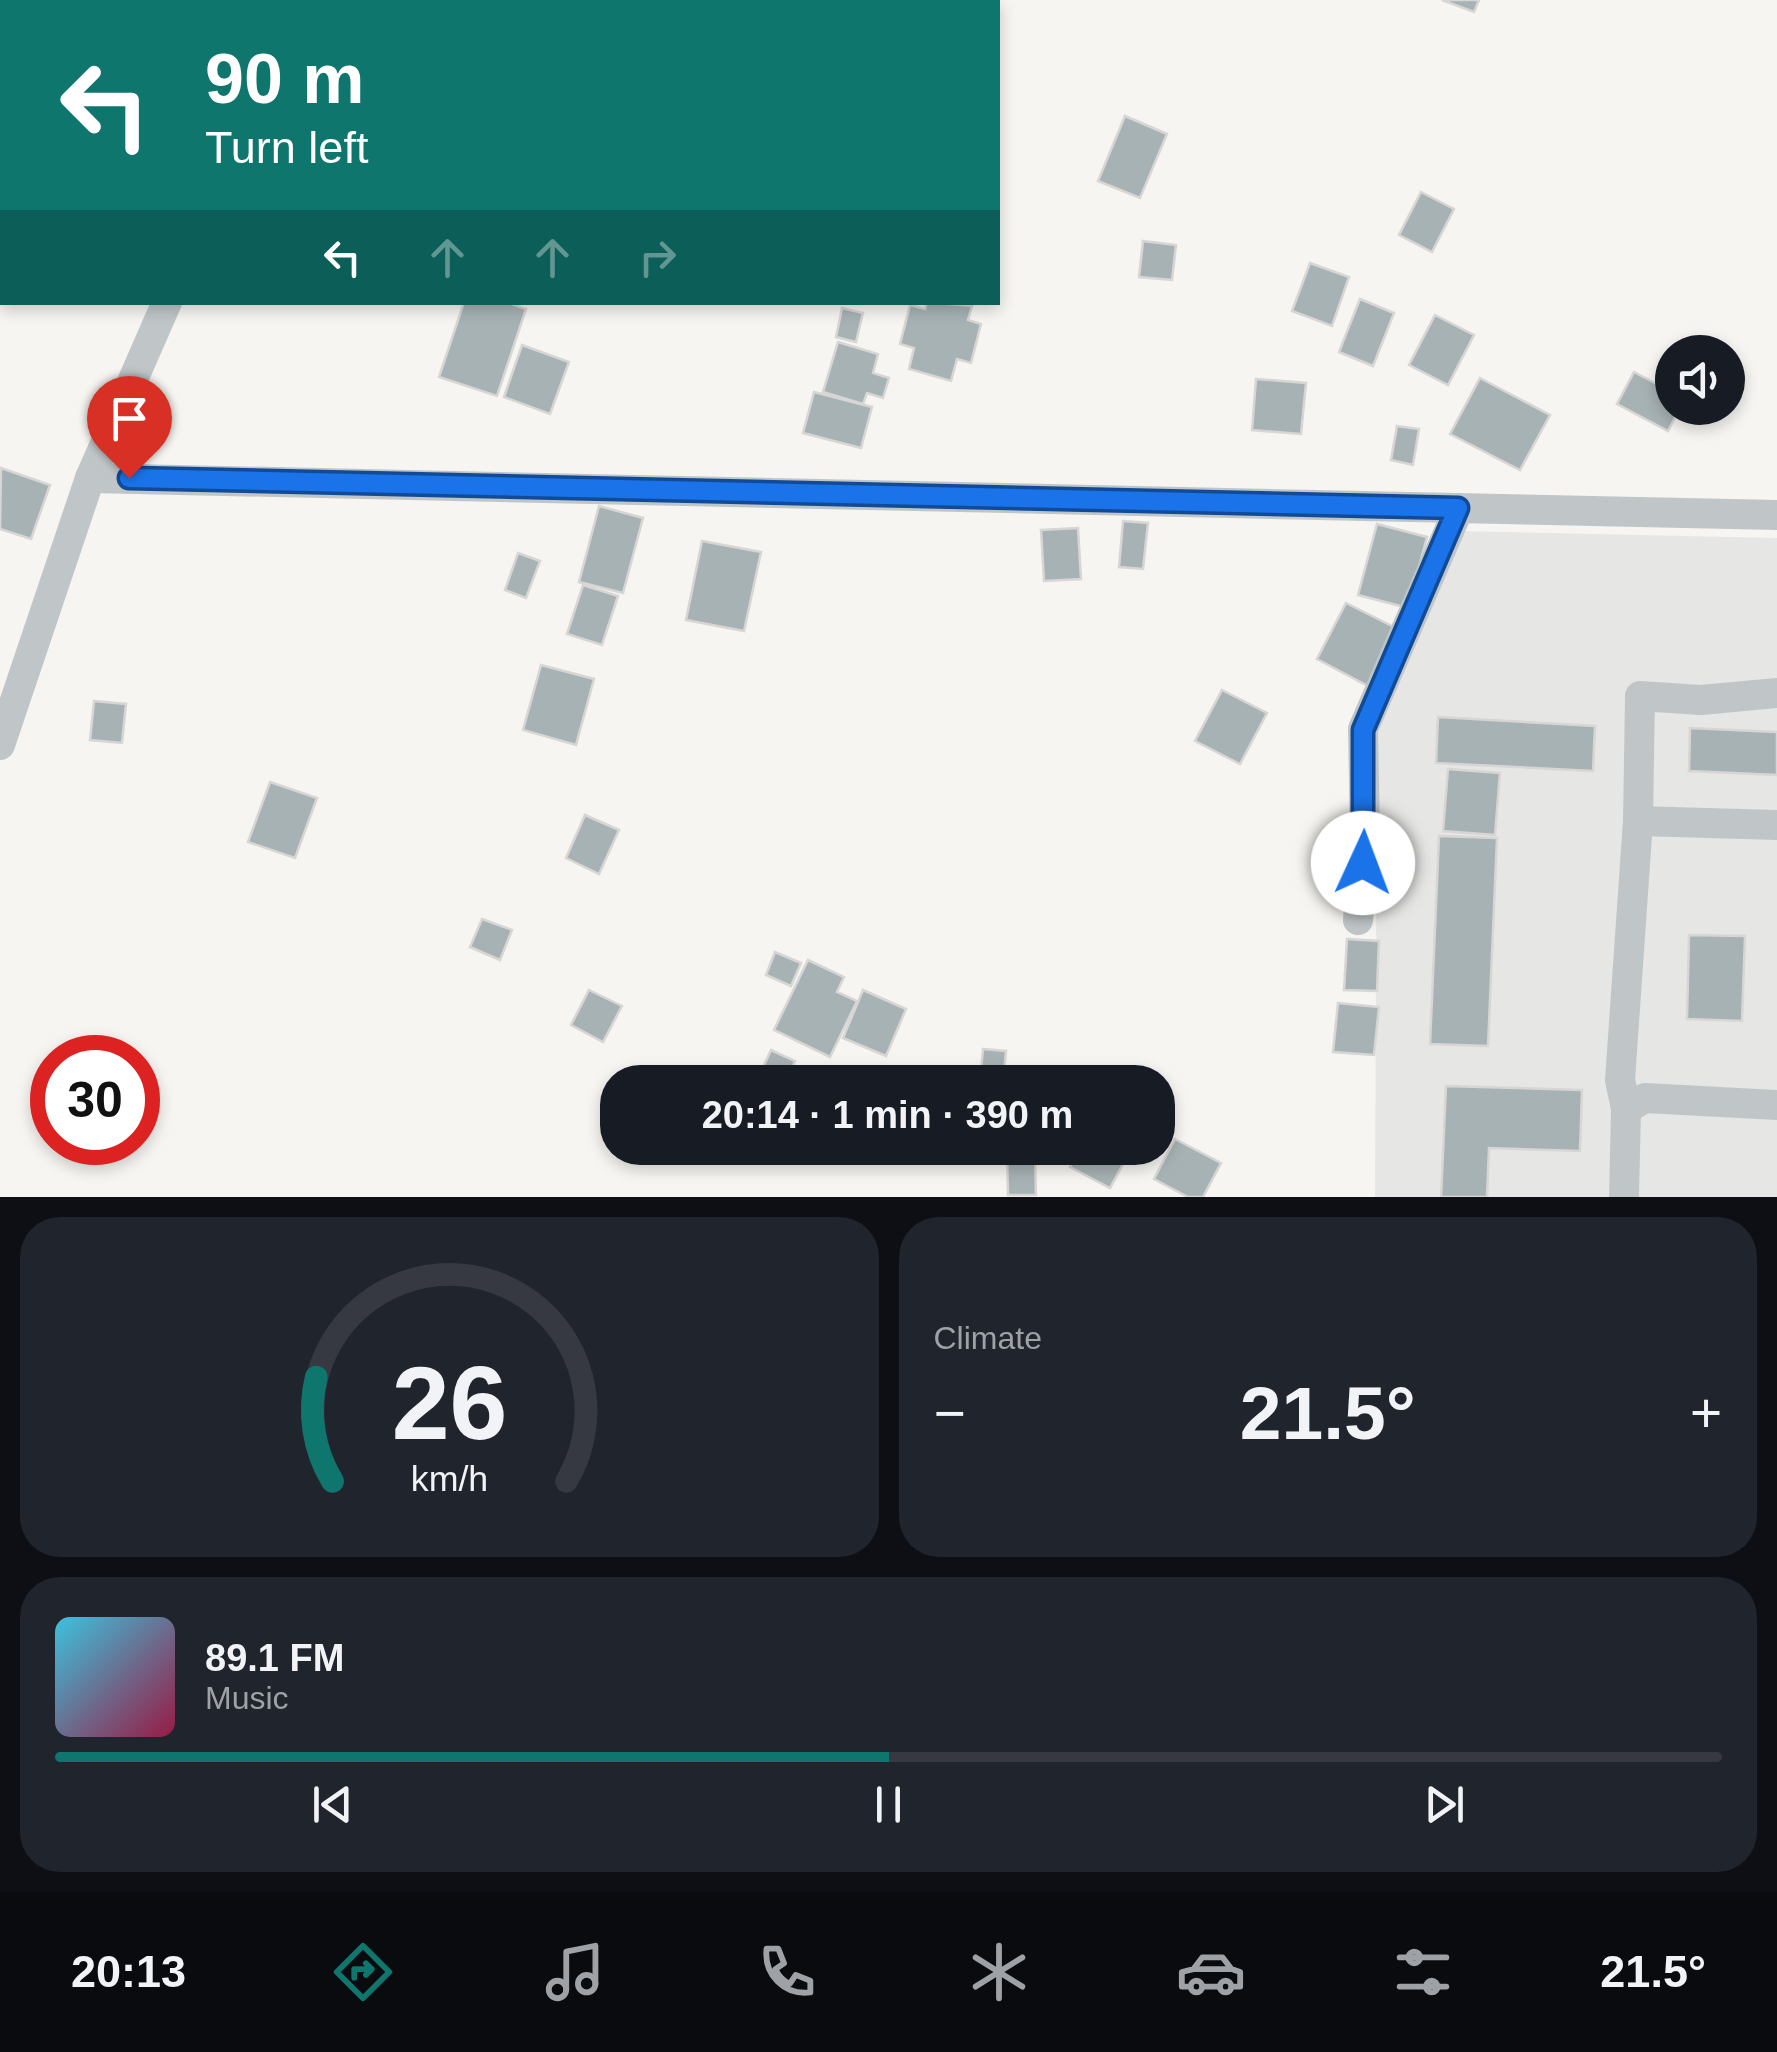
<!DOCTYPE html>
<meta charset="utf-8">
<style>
:root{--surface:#171b24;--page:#20242c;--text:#f1f3f6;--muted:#9ea1a6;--line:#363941;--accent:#0f766e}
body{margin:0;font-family:Arial,sans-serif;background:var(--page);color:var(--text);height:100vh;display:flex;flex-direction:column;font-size:38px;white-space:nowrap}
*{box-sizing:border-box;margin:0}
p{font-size:32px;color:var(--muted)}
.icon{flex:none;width:55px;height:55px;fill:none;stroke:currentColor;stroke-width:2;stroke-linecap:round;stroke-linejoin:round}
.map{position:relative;height:1197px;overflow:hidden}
.drawer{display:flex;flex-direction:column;gap:20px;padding:20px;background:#0d0f14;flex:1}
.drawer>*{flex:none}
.guide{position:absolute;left:0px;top:0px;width:1000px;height:305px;box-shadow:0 5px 15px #0003;background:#0f766e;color:#fff;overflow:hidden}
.fabs{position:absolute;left:1655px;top:335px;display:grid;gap:20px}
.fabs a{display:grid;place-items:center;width:90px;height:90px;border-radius:50%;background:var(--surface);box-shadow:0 5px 15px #0003;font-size:50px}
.speed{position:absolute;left:30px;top:1035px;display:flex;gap:20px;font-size:50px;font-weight:700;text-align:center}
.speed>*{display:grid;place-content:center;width:130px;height:130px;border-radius:50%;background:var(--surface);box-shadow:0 5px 15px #0003;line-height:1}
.speed .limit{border:15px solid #d22;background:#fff;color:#111}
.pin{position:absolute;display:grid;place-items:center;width:85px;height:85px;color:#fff;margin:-102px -42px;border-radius:50% 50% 50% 0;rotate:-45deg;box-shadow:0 0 10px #0007}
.pin .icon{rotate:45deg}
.me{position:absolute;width:110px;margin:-55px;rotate:2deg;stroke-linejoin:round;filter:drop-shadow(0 0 8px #0008)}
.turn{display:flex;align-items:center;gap:35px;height:210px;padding:0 40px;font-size:45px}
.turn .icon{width:130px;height:130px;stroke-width:2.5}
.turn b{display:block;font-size:70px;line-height:85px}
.lanes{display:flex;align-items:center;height:95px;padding:0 40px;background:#0003;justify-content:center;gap:50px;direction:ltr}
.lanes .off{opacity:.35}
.big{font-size:75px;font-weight:600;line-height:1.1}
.drawer .tile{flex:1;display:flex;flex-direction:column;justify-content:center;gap:15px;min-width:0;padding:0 35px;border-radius:40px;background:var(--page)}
.drawer .dial{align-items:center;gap:0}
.dial svg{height:260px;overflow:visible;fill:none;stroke:var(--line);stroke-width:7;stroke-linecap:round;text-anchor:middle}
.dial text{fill:var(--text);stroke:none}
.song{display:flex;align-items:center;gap:30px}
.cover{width:120px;height:120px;border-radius:15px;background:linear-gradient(135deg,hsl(190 70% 55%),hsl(340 70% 35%))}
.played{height:10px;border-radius:5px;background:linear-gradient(90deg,var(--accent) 50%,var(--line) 50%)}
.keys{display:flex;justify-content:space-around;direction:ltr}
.heat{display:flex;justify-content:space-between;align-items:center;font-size:55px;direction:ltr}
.drawer .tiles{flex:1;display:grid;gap:20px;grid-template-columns:1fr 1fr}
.tile:last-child{grid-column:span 2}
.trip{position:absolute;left:600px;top:1065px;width:575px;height:100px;border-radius:40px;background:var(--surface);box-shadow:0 5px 15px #0003;font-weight:600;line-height:100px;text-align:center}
.dock{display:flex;height:160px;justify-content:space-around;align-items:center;background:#090b0e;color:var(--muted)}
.dock .icon{width:70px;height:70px}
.dock .selected{color:var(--accent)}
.dock b{font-size:45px;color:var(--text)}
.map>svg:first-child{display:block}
.built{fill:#e6e7e5}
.building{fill:#a7b2b5;stroke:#d7d6d4;stroke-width:2.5}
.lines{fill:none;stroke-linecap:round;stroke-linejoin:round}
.minor{stroke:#c0c6c8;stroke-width:30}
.route-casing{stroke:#114b97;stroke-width:25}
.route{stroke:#1a73e8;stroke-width:18}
</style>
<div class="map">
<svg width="1777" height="1197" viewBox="0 0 1777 1197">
<rect width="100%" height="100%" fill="#f6f5f1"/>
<path class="built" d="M1461,531L1777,538V1197H1375L1377,735Z"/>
<g class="building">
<path d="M1442,0H1479L1474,12Z"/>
<path d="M1125,116L1167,134L1140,198L1098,181Z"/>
<path d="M1421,192L1454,209L1432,252L1399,235Z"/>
<path d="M1143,241L1176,245L1172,280L1139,277Z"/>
<path d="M1310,263L1349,277L1332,326L1292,311Z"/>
<path d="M1360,299L1394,313L1373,366L1339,352Z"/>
<path d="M464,302H506L526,309L497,396L439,377Z"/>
<path d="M927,302L972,306L968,320L981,324L971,363L957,359L951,381L909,369L914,348L900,344L910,305L925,309Z"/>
<path d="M842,308L863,313L856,342L836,337Z"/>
<path d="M1435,315L1474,335L1448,385L1409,365Z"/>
<path d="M838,342L878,354L873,373L889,378L883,398L867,393L863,404L823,392Z"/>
<path d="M522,345L569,362L550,414L504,397Z"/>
<path d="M1634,372L1672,392V408H1680L1668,431L1617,404Z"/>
<path d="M1480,378L1550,415L1520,470L1450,434Z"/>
<path d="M1256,379L1306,383L1301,434L1252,430Z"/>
<path d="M814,392L872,407L861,448L803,433Z"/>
<path d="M1397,426L1419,429L1413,465L1391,460Z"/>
<path d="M1,468L50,485L31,539L0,529Z"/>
<path d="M599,506L643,518L623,593L579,582Z"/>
<path d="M1123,521L1148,523L1143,569L1119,567Z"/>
<path d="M1377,524L1427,537L1408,608L1358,595Z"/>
<path d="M1078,528L1081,579L1044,581L1041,530Z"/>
<path d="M702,541L761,552L744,631L686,620Z"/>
<path d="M518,553L540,561L526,598L505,590Z"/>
<path d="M583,585L618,596L602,645L567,634Z"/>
<path d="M1346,603L1400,630L1370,687L1317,659Z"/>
<path d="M541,665L594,679L576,745L523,730Z"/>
<path d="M1222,690L1267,713L1240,764L1195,741Z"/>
<path d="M94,701L126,704L122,743L90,740Z"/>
<path d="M1438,717L1595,726L1593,771L1436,763Z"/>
<path d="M1690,728L1777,732V775L1689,771Z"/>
<path d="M1448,769L1500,773L1495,835L1443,831Z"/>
<path d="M270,782L317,798L295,858L248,842Z"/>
<path d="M585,815L619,830L599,874L566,858Z"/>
<path d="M1439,836L1497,838L1488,1046L1430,1044Z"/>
<path d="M482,919L512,930L500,960L470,947Z"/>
<path d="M1689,935L1745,936L1742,1021L1687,1019Z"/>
<path d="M1347,939L1379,941L1377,991L1344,990Z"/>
<path d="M775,952L801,963L791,986L766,975Z"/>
<path d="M808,960L844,977L837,992L857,1001L830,1057L774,1030Z"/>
<path d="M589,990L622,1006L603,1042L571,1025Z"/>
<path d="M863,990L906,1009L886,1056L843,1038Z"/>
<path d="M1338,1003L1379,1007L1374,1055L1333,1052Z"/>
<path d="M983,1049L1006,1051L1003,1082H980Z"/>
<path d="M771,1050L795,1061L785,1082L761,1072Z"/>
<path d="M1446,1086L1582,1090L1580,1151L1489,1148L1487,1197H1441Z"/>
<path d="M1175,1139L1221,1163L1203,1197H1188L1154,1179Z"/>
<path d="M1080,1148H1123L1130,1151L1110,1188L1070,1167Z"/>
<path d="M1007,1154H1035L1036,1195H1008Z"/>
</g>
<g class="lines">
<g class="minor">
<path d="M141,0L143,2"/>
<path d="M90,478L1777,515"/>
<path d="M0,745L90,478L167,302"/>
<path d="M1638,821L1777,825"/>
<path d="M1358,920L1365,835L1363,729L1459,508"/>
<path d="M1626,1109L1620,1080L1638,821L1640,696L1701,700L1777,693"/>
<path d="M1624,1197L1626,1109L1645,1098L1777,1105"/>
</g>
</g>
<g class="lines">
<g class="route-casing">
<path id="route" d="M129,478L1458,508L1363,730V863"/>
</g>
<use href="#route" class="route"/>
</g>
</svg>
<div class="fabs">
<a><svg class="icon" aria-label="sound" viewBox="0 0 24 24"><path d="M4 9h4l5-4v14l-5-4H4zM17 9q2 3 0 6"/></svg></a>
</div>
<div class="speed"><div class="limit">30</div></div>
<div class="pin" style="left:129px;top:478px;background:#d93025"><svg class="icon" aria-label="arrive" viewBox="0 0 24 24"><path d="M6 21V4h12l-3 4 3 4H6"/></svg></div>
<svg class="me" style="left:1363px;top:863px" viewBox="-20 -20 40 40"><circle r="19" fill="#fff"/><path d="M0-13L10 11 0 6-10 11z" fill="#1a73e8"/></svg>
<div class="trip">20:14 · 1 min · 390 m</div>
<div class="guide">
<div class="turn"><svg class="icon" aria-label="left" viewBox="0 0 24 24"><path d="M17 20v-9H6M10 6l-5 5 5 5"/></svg><div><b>90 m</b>Turn left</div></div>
<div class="lanes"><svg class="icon" aria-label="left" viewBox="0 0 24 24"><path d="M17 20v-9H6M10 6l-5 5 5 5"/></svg><svg class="icon off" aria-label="ahead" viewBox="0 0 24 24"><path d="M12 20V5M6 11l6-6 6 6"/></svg><svg class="icon off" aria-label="ahead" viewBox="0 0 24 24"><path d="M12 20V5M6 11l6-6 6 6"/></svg><svg class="icon off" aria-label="right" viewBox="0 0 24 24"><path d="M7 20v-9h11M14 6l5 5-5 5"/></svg></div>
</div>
</div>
<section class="drawer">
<div class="tiles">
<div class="tile dial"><svg viewBox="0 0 100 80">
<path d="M14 69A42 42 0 1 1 86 69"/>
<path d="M14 69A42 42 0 0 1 9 37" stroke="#0f766e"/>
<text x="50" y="56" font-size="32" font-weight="700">26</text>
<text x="50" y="72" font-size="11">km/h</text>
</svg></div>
<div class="tile"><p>Climate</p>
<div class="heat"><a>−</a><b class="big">21.5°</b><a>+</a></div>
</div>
<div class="tile">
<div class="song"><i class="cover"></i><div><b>89.1 FM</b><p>Music</p></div></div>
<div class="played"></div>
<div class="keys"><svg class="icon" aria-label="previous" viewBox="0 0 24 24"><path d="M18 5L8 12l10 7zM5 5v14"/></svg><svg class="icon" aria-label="pause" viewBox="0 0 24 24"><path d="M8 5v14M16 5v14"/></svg><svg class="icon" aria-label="next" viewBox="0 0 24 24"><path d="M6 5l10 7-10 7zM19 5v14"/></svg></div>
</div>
</div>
</section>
<nav class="dock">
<b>20:13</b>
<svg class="icon selected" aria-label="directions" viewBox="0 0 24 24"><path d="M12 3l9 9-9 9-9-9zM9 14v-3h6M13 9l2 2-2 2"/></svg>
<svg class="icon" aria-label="music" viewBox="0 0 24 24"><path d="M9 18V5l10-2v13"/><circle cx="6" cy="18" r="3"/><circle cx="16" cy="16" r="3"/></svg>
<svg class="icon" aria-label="phone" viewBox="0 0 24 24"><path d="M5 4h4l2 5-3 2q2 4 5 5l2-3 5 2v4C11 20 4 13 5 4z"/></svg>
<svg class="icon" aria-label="climate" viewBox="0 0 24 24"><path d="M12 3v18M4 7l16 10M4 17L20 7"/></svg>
<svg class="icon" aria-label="car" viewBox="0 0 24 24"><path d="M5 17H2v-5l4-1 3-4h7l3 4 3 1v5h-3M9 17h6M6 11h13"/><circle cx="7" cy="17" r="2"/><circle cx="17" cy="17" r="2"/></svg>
<svg class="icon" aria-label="filters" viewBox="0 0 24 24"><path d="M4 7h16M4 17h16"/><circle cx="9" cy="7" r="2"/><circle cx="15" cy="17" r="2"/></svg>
<b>21.5°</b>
</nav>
